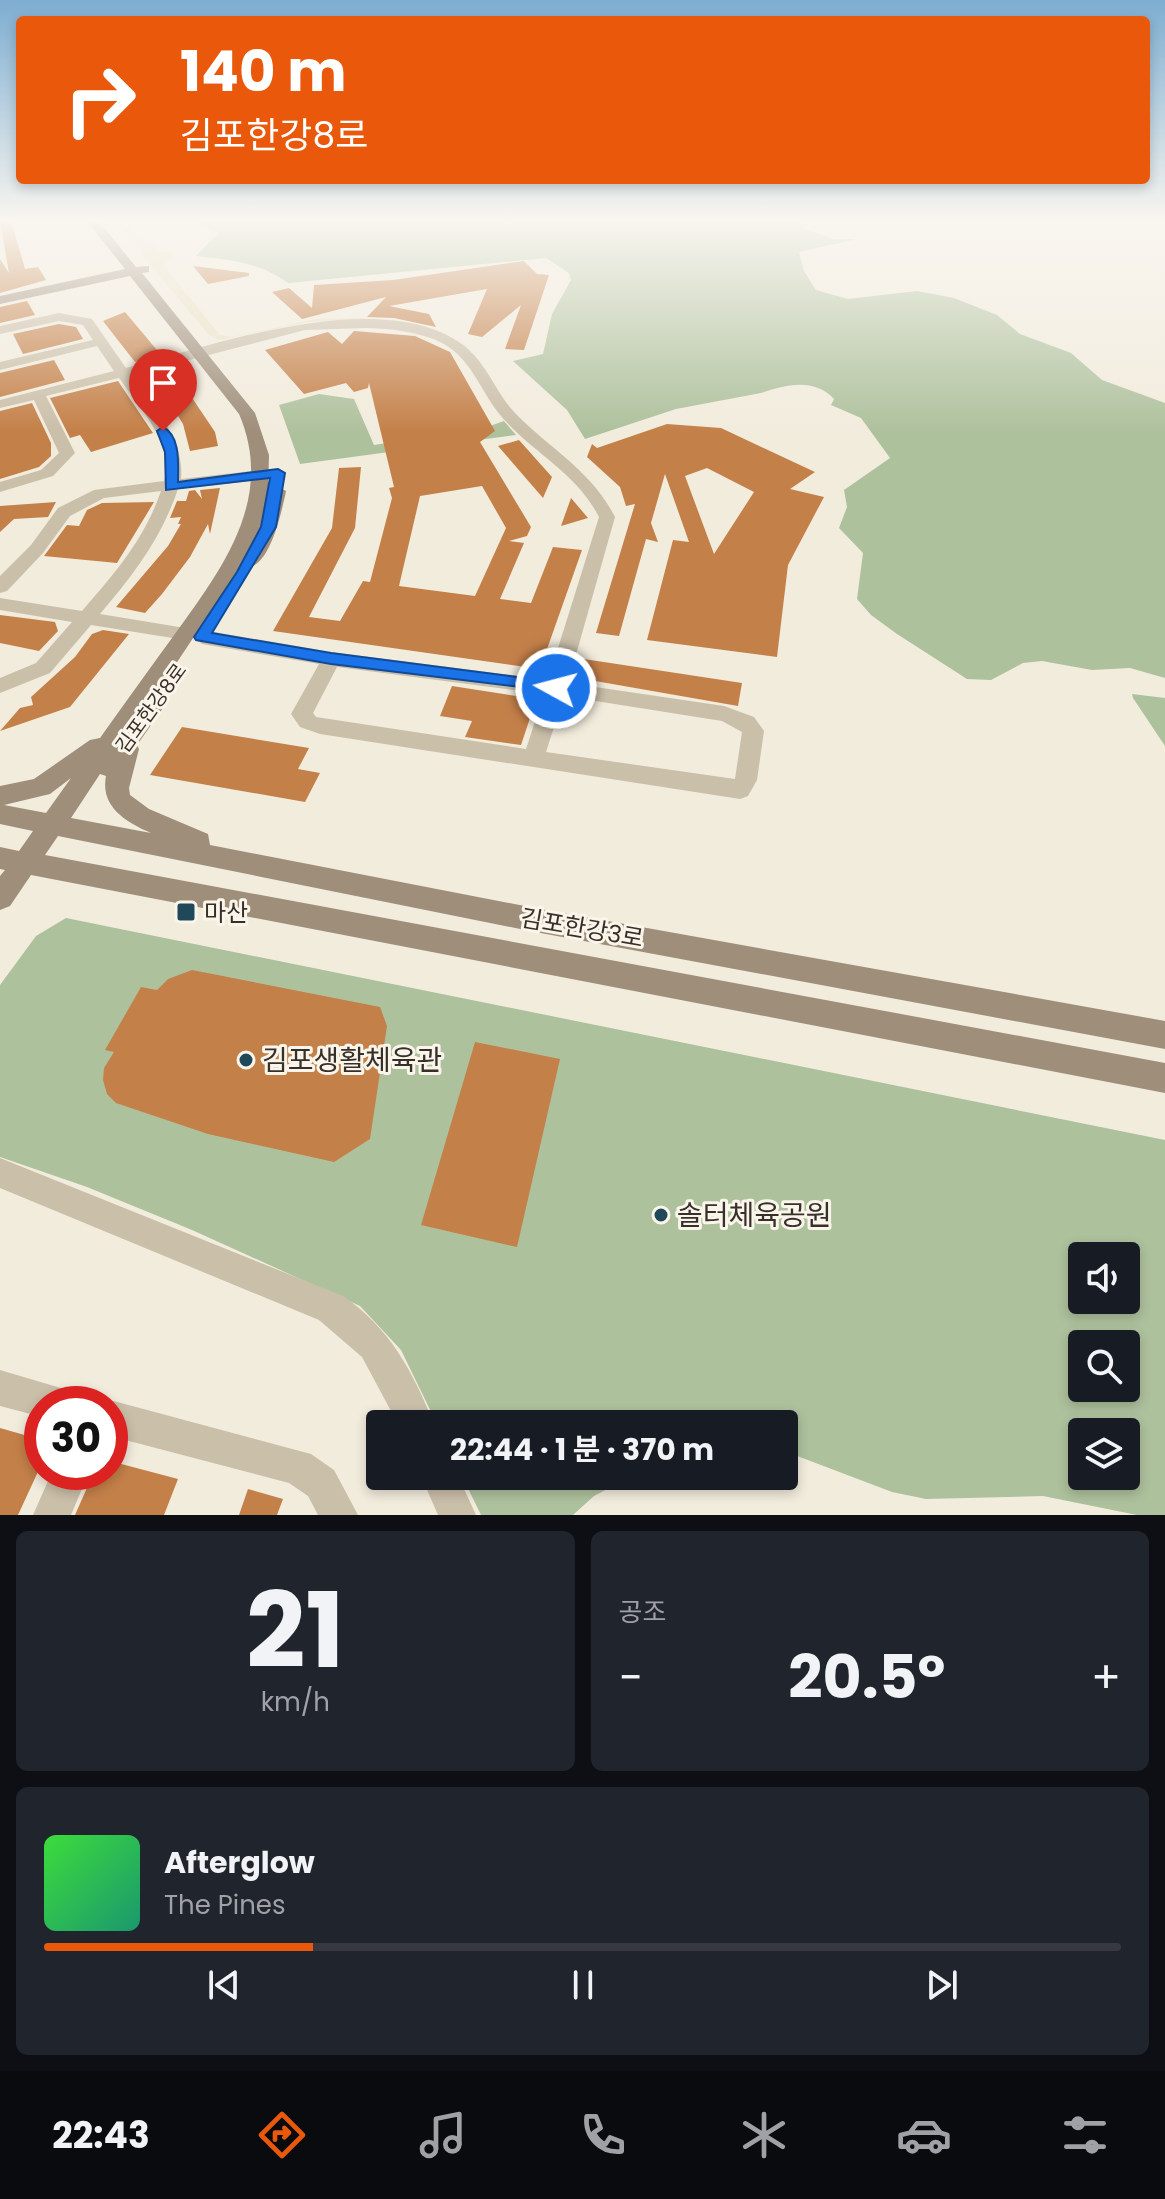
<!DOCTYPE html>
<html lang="ko">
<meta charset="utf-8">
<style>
:root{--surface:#171b24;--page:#20242c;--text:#f1f3f6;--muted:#9ea1a6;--line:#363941;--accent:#ea580c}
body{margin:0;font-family:Poppins,"Noto Sans KR",sans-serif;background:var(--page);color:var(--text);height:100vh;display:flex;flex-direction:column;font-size:30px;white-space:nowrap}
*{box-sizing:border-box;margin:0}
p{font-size:26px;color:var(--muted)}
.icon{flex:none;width:44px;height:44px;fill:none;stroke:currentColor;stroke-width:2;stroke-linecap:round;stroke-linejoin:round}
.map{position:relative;height:1515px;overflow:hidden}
.sheet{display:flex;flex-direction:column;gap:16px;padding:16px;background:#0d0f14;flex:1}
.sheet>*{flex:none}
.guide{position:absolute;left:16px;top:16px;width:1134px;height:168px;border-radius:8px;box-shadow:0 4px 12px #0003;background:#ea580c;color:#fff;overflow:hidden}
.buttons{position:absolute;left:1068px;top:1242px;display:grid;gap:16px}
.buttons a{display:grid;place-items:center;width:72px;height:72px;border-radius:8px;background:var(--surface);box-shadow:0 4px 12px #0003;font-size:40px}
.speed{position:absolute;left:24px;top:1386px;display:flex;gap:16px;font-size:40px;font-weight:700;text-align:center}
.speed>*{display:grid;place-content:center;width:104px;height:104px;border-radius:50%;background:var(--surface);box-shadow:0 4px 12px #0003;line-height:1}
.speed .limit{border:12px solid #d22;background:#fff;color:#111}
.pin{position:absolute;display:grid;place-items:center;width:68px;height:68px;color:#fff;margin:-82px -34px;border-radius:50% 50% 50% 0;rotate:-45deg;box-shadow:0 0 8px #0007}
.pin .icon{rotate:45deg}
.me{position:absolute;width:88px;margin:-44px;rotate:277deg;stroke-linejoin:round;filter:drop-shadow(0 0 6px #0008)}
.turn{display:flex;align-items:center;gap:28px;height:168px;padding:0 32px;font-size:36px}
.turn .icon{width:104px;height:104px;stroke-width:2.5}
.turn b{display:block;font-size:56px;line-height:68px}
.big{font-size:60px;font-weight:700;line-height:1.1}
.sheet .widget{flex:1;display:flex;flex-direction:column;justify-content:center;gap:12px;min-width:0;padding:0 28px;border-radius:12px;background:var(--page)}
.sheet .dial{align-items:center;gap:0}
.dial b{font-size:104px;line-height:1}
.song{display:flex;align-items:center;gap:24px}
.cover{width:96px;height:96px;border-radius:12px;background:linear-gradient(135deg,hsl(120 70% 55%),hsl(160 70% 35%))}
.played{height:8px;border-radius:4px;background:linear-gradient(90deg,var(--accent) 25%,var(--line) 25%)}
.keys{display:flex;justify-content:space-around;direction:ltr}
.heat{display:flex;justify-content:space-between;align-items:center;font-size:44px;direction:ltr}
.sheet .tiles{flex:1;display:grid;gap:16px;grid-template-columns:1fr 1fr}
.widget:last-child{grid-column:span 2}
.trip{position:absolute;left:366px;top:1410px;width:432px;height:80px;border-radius:8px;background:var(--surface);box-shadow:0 4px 12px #0003;font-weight:700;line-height:80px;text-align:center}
.dock{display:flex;height:128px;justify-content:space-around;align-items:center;background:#090b0e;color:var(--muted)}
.dock .icon{width:56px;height:56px}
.dock .current{color:var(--accent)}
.dock b{font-size:36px;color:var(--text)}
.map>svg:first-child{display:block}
.green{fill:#aec19d;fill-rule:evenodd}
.plaza{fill:#eae1c4}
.building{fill:#c48049;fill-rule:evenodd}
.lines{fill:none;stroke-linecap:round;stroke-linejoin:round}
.street{fill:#cabfa9;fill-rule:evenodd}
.secondary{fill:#9e8e7a;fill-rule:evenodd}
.route{fill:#1a73e8;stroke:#114b97;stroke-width:2}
.poi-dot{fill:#1f4959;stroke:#faf5ea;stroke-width:3}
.labels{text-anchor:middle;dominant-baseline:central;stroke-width:6;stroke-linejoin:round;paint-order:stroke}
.far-street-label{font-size:20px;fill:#373029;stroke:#faf5ea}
.poi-label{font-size:24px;fill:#373029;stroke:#faf5ea;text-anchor:start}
.street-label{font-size:24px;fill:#373029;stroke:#faf5ea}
.near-poi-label{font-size:28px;fill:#373029;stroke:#faf5ea;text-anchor:start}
</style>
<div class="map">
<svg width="1165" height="1515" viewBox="0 0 1165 1515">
<rect width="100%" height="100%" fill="#f2ecdd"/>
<g class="green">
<path d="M191,220H816L806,223L804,228L833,239H857L799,252L804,271L816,290L848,299L917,291L954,298L997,315L1020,334L1071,353L1102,380L1165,403V678L1130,668L1092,670L1042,661L1023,663L991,680L967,679L897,634L871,615L857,599L863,553L839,528L847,507L844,490L890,458L861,418L831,405L834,399C814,377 784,385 761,393L676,409L585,439L567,410L513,361L543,354L552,314L571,280L569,273L546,258L288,283C259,262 231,260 196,256L218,233Z"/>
<path d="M319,394L354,399L374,445L484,428L504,421L516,435L300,464L279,405Z"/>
<path d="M1132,694L1165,698V746L1133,698Z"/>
<path d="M66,918L1165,1140V1515H1137L1043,1496L926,1499L892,1492L784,1451V1424H437L401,1350L360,1306L192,1230L87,1187L0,1157V985L36,936ZM1082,1256H1126V1300H1082ZM1082,1344H1126V1388H1082ZM1082,1432H1126V1476H1082Z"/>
<path d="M462,1476H632L594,1496L573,1515H481Z"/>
</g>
<path class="plaza" d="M111,220H120L143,243L149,242L158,252H169L174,258L163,265L220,335L232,337L317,319L363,318L422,326L470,347L357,321L309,322L219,340L209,335L141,254L139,246Z"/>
<g class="building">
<path d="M11,220L25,269L38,267L46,280L0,293V259L9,273L0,221Z"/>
<path d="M524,261L537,274L549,275L524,350L505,349L521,305L482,337L468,334L487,289L389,306L429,314L436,327L394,318L367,317L386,297L302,319L272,292L289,288L312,308L314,285L393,280Z"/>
<path d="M193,266L249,273V276L208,284Z"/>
<path d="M27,301L35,315L0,323V307Z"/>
<path d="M125,312L146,337L161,355L135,362L103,321Z"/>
<path d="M59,324L76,327L83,339L23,354L13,334Z"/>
<path d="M354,331L415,336L450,352L495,431L480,442L531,527L527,536L509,541L524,543L500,599L531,603L553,547L582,550L540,669L273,631L332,528L339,468L361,467L355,528L309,617L340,621L363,581L370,582L392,498L389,488L394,487L369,383L368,388L354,392L346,383L304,394L265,350L328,332L342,344ZM482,486L506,528L475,596L399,586L420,496Z"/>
<path d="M54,360L65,380L0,397V373Z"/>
<path d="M172,368L215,432L218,446L190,451L183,424L167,398L154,401L136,377Z"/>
<path d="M118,381L153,433L91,452L80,435L70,438L50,398Z"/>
<path d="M32,403L51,443V456L39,467L0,479V411Z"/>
<path d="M667,424L721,428L815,472L790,489L824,497L788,565L777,657L647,640L673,540L689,542L665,474L651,523L658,542L646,539L619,636L596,633L635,504L626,506L620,487L587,457L592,444L597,448ZM707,468L754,492L714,554L685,476Z"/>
<path d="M519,440L552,477L543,498L498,446Z"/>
<path d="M220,488L210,534L208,524L190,557L162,594L145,613L116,607L168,546L181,524H178L181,517L170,518L177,501H186L189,491L195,490L202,499L200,490Z"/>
<path d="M571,498L588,518L561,526Z"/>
<path d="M56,502L48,517L14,519L0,532V506Z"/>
<path d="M154,502L117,563L44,556L67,525L79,526L87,510L102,503Z"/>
<path d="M0,615L55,622L58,631L39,651L0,643Z"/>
<path d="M103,630L129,634L70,707L0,731L20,708L33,705L31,697L75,657L92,634Z"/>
<path d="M584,659L742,683L738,706L578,678Z"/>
<path d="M452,686L529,698L534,706L521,745L465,737L472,721L440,716Z"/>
<path d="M182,727L309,748L298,769L320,773L305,802L150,775Z"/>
<path d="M192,970L380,1007L387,1026L370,1139L334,1162L208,1134L116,1103L107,1094L103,1080L104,1068L114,1052L105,1050L141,987L157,990L168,979Z"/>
<path d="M475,1042L560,1059L517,1247L421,1225Z"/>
<path d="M0,1428L42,1440V1463L18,1515H0Z"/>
<path d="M110,1461L178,1479L164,1515H75L94,1472H110Z"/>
<path d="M248,1489L283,1499L277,1515H239Z"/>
</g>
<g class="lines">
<g class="street">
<path d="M59,313L92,319L126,368C214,345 389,282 468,349C488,367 497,394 515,413C550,449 591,470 615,517L568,683L724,706L754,717L764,731L757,780L748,796L740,799L320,734L300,727L291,714L319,664L202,644L193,637L185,640L91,625L50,673L0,693V678L36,663L72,622L0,610V598L82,611C115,573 144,540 161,491L104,498L70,516L43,553L7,591L0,593V576L31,545L58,508L94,490L164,481C174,443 139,407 119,378L46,396L75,453L53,476L0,492V482L41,470L59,453L34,400L0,408V400L114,371L97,346L0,370V362L93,340L83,325L59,321L0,334V326ZM366,328C392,329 420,331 444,344C470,359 480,388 497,411C528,451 575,470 599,517L548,680L331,652L202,630L194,634L185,628L100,614C134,574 161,539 178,489L278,478L286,473L278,468L181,479C185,439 153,406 131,375L305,330ZM337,667L544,694L526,749L316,717L313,713ZM564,696L722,721L742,732L735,779L546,752Z"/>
<path d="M0,1158L343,1296C390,1328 413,1372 434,1424H398L362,1357L319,1320L0,1188Z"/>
<path d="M0,1370L71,1391L76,1404H42V1417L0,1406Z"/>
<path d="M110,1400L311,1454L334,1470L358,1515H318L308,1496L289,1483L110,1436V1404H101Z"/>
<path d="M52,1472H89L71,1515H33Z"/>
<path d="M421,1476H458L476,1515H438Z"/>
</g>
<path class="secondary" d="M86,220H98L136,267L149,266V272L142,273L255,413L269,455L268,491L277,486L286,491C282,510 271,562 250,567L242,564L152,700L160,702L163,708L137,745L139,749L129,788L130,795L149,809L208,834L210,845L530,907L1165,1021V1049L530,931L58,836L45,855L1165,1063V1093L31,875L10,906L0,910V876L5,870L0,869V847L19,851L33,831L0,824V786L34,779L90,740L100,738C124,704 148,671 172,638C221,570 276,500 239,414L130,276L0,304V296L125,269ZM100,774L106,776C100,807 126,822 151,833L71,818ZM71,778L46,813L4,805L50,794Z"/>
</g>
<linearGradient id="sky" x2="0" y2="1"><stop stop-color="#7dadd1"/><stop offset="0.51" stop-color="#f9f6f0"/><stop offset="1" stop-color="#f9f6f0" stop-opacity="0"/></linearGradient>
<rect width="1165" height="432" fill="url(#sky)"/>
<path class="route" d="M163,427C181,436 178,465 178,482L278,469L285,473L276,527L212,633L331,653L556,682L564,688L562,692L331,664L196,640L194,637L237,572L261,527L270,478L166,490L165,452L157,431Z"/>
<g class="poi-dot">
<rect x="176" y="902" width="20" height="20" rx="4"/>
<circle cx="246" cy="1060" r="8"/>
<circle cx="661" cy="1215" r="8"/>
</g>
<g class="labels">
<g class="far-street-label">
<text transform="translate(151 708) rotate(-54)">김포한강8로</text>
</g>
<g class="poi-label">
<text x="204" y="912">마산</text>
</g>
<g class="street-label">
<text transform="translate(582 928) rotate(10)">김포한강3로</text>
</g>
<g class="near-poi-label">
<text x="262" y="1060">김포생활체육관</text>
<text x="677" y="1215">솔터체육공원</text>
</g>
</g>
</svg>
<div class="buttons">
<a><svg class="icon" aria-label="sound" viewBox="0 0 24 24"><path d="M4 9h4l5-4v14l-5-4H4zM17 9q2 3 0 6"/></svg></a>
<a><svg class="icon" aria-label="search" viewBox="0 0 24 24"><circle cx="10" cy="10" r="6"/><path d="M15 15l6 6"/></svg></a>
<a><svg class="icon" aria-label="layers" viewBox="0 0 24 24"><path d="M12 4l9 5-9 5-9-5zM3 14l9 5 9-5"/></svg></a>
</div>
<div class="speed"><div class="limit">30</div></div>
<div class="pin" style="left:163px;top:431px;background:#d93025"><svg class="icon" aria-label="arrive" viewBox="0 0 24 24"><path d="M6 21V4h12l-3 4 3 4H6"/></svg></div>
<svg class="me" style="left:556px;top:688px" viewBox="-20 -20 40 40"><circle r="17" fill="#1a73e8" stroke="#fff" stroke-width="3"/><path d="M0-11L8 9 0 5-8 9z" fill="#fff"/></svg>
<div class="trip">22:44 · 1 분 · 370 m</div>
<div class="guide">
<div class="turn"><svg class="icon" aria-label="right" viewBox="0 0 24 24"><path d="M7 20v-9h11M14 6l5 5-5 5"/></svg><div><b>140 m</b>김포한강8로</div></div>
</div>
</div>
<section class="sheet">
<div class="tiles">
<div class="widget dial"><b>21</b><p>km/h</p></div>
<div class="widget"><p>공조</p>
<div class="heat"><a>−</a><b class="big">20.5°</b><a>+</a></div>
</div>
<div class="widget">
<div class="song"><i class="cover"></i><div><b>Afterglow</b><p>The Pines</p></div></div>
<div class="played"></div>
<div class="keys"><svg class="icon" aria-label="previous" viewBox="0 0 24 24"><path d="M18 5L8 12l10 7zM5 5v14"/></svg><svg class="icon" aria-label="pause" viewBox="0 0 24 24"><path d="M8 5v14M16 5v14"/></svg><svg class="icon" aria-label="next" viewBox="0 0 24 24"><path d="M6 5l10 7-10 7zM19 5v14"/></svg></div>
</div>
</div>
</section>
<nav class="dock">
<b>22:43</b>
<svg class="icon current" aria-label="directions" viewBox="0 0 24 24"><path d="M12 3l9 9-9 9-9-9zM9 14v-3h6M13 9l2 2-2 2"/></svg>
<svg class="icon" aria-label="music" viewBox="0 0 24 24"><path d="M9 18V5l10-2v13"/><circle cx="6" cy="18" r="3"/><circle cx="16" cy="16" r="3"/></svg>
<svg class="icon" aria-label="phone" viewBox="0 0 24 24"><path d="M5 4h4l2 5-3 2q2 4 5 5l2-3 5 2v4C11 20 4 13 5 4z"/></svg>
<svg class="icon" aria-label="climate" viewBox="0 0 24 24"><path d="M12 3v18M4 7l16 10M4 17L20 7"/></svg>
<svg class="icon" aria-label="car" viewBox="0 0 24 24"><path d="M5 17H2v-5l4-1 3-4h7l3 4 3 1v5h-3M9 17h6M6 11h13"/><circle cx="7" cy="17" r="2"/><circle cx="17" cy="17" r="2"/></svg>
<svg class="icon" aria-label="filters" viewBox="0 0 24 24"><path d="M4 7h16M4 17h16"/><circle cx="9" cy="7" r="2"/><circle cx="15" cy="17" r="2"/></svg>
</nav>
